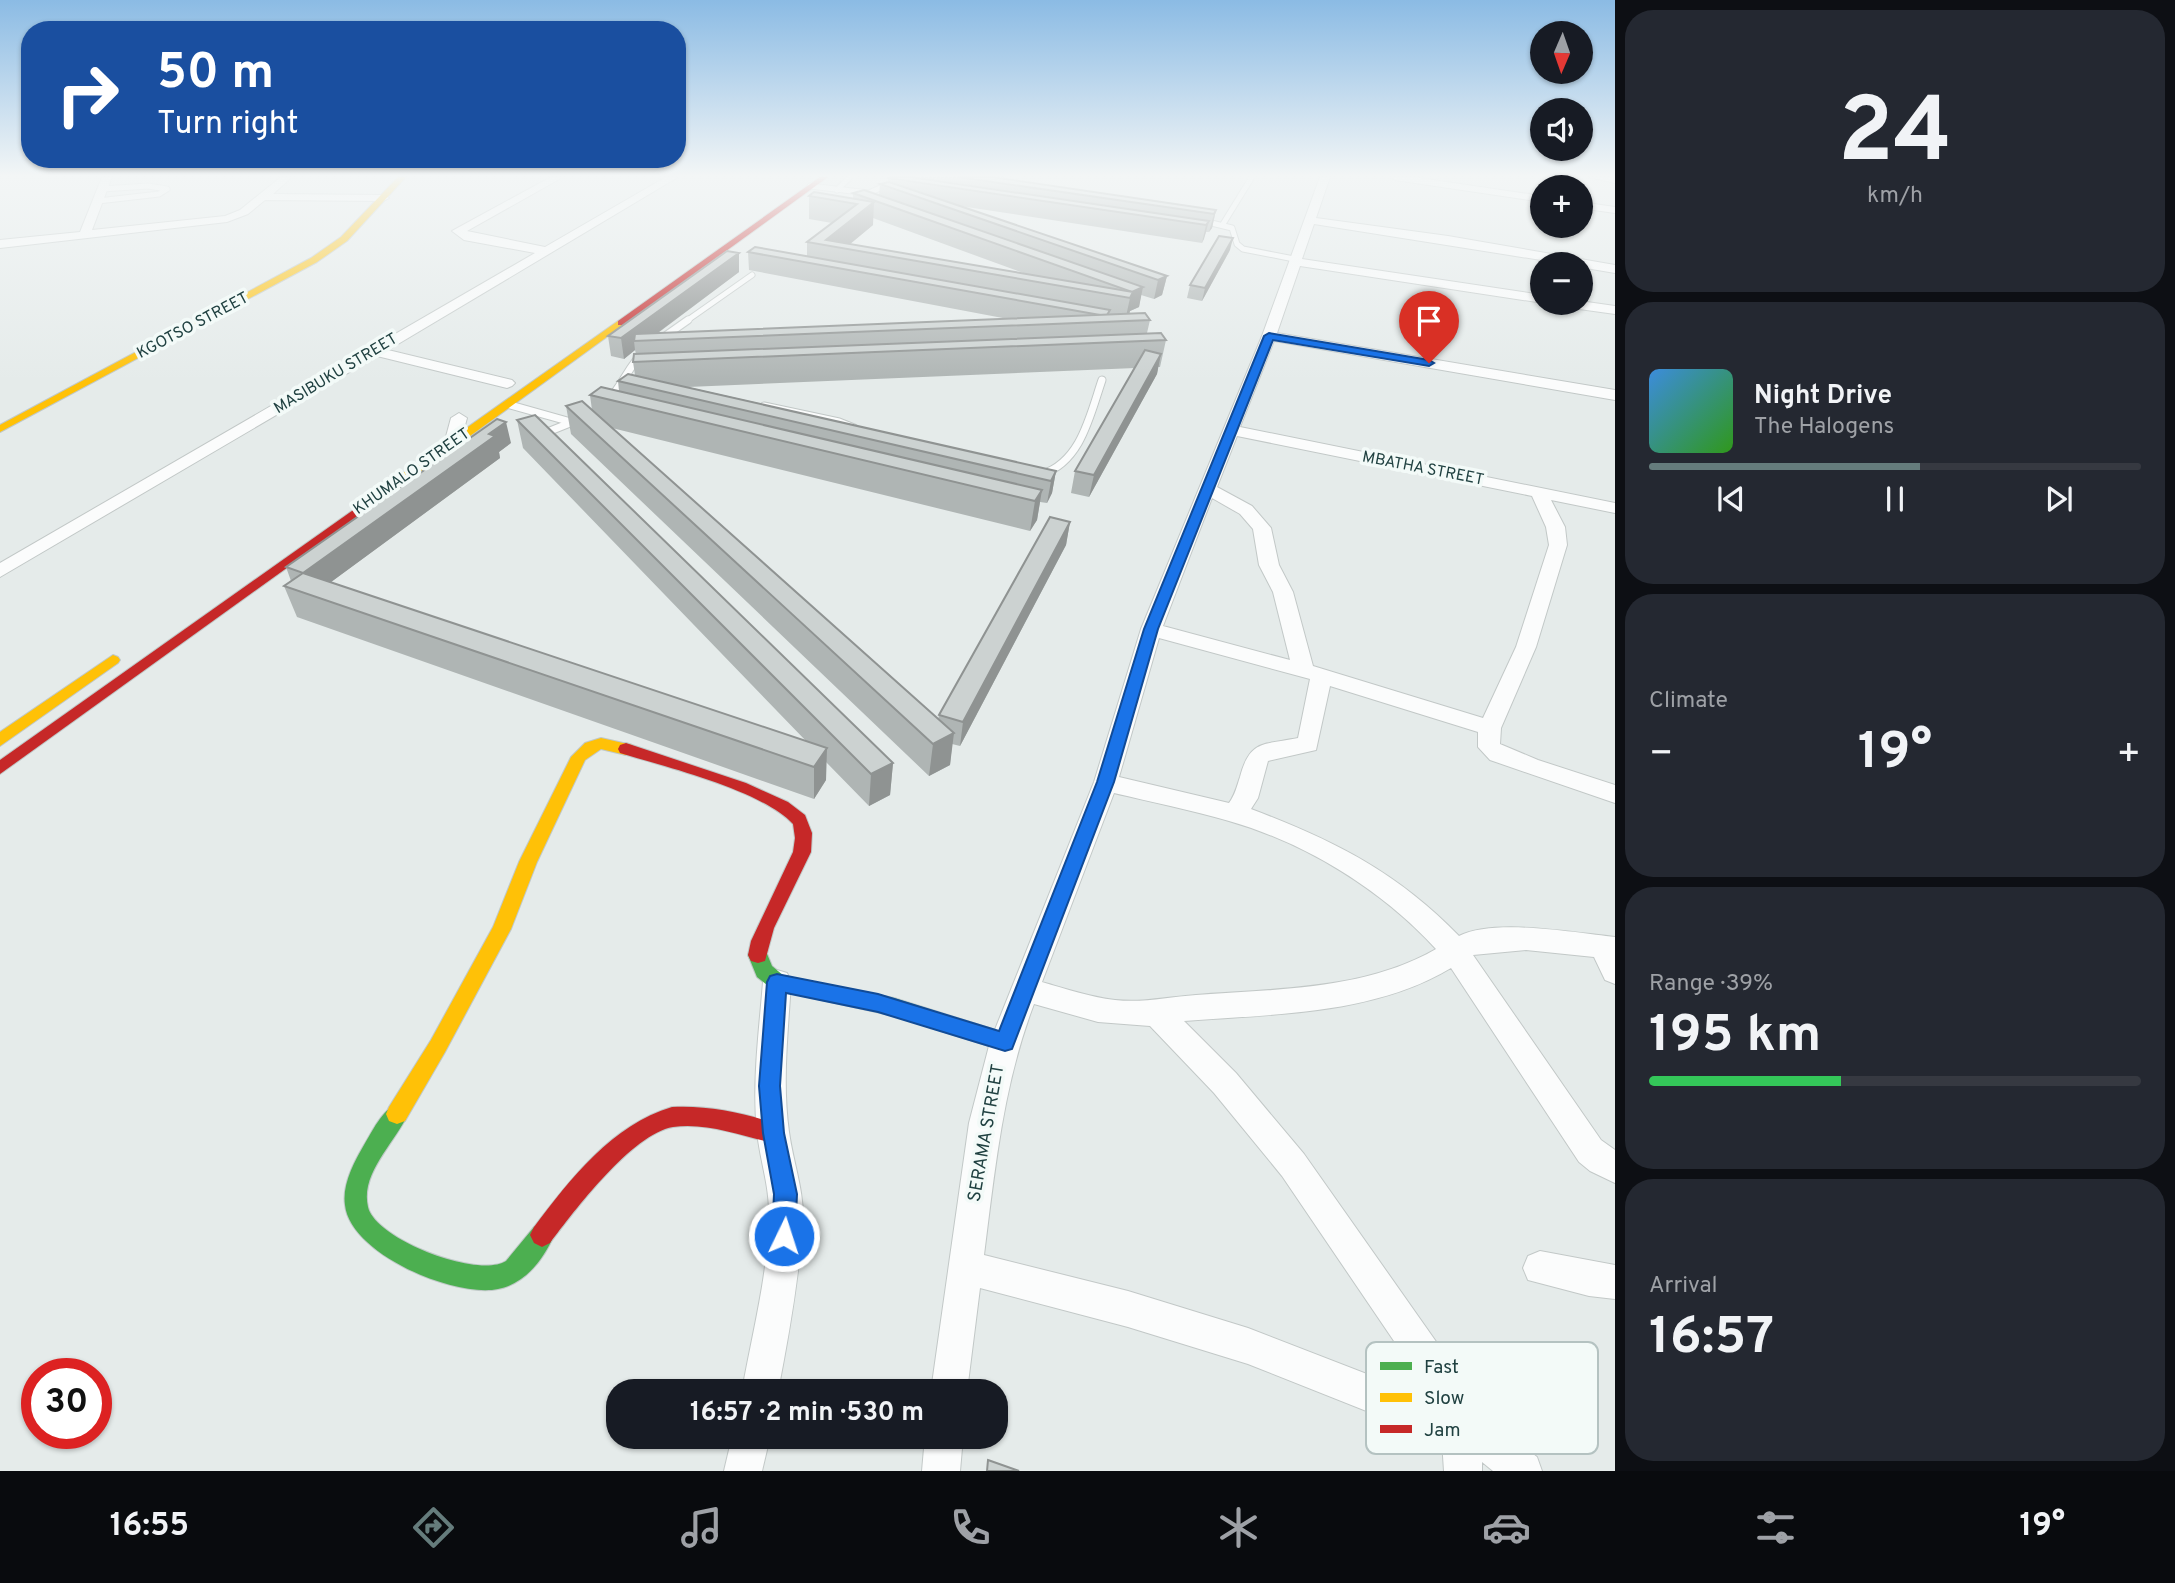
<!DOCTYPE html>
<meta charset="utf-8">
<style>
:root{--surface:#171b24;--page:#242831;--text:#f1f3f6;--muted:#9ea1a6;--line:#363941;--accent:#657c7c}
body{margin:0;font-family:Overpass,sans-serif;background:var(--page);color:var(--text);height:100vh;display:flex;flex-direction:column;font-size:26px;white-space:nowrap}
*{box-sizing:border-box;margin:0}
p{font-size:23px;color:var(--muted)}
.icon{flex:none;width:38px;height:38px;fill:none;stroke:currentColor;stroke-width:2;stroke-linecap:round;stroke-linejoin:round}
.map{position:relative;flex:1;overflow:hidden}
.sheet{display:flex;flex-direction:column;gap:10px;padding:10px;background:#0d0f14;width:560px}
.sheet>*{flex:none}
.banner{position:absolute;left:21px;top:21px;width:665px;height:147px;border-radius:28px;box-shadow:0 2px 5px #0004;background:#1a4fa0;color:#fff;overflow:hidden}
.needle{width:46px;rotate:182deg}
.tools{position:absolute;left:1530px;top:21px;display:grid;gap:14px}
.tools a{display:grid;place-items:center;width:63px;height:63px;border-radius:50%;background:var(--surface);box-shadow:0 2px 5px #0004;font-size:35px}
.speed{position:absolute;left:21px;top:1358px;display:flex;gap:14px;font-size:35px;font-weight:700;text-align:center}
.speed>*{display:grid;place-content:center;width:91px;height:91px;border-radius:50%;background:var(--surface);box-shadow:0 2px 5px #0004;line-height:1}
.speed .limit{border:10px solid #d22;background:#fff;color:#111}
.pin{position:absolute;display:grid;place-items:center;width:60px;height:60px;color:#fff;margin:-72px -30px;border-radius:50% 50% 50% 0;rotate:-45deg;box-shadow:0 0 7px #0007}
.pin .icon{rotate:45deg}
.me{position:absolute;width:77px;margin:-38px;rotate:4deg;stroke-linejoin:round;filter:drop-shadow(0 0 5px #0008)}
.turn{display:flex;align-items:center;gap:24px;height:147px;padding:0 21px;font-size:32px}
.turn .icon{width:91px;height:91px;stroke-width:2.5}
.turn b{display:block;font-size:49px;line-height:60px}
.big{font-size:52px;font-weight:700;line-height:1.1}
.sheet .card{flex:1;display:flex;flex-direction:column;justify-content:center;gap:10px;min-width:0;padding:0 24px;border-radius:28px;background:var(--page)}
.sheet .dial{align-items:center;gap:0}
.dial b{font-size:91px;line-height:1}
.song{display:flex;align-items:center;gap:21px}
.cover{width:84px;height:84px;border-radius:10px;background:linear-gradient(135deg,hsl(210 70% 55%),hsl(110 70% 35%))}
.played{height:7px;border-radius:4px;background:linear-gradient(90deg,var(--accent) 55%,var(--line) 55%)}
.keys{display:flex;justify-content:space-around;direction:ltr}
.heat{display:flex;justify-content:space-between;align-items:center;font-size:38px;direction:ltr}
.charge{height:10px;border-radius:5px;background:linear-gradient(90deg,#34c759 39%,var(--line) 0)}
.trip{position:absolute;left:606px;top:1379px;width:402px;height:70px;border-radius:28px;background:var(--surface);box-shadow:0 2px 5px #0004;font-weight:700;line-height:70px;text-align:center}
.tabs{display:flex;height:112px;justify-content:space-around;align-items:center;background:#090b0e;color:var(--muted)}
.tabs .icon{width:49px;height:49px}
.tabs .current{color:var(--accent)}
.tabs b{font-size:32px;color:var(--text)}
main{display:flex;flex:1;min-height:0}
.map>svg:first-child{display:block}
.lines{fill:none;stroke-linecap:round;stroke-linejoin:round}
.lane-far1-casing{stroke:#c2c8c7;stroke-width:7}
.lane-casing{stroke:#c2c8c7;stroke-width:9}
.street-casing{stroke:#c2c8c7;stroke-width:2}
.fast-casing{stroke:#c0c9c8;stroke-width:2}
.slow-casing{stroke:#c0c9c8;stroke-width:2}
.jam-casing{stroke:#c0c9c8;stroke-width:2}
.lane-far1{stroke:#fbfcfc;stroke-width:5}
.lane{stroke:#fbfcfc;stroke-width:7}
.street{fill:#fbfcfc;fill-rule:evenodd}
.fast{fill:#4caf50;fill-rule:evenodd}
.slow{fill:#ffc107;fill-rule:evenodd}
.jam{fill:#c62828;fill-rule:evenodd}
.wall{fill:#afb5b4;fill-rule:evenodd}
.shaded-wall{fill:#8f9392}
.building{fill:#ccd2d1;stroke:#8f9392;stroke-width:2}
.route{fill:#1a73e8;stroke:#114b97;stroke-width:2}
.labels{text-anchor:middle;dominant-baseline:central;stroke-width:7;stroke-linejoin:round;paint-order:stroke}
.far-street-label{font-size:16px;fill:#204141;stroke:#f3faf8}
.street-label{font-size:18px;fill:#204141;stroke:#f3faf8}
.key{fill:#f3faf8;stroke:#b4c2c1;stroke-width:2}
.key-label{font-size:19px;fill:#204141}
</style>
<main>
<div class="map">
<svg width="1615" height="1471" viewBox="0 0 1615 1471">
<rect width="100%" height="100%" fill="#e5ebea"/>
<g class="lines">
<g class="lane-far1-casing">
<g id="lane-far1">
<path d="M810,186L869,193L889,184"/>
<path d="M837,190L850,177"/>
<path d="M98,201L159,194L167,189L148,186L102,189"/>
<path d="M1199,220L1232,228L1237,244L1243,249L1294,259"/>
<path d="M1223,224L1252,177"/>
<path d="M685,322L752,275"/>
</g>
</g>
<g class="lane-casing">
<g id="lane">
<path d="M661,339L688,320"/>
<path d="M608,400C623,386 629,364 645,351"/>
<path d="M507,404L571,422"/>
<path d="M764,406L839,422L854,428"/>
<path d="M540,435L580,419"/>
<path d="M1042,474C1081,462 1090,415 1102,380"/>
</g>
</g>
<g class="street-casing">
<g id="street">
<path d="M102,177H112L92,230L225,216L240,210L281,177H292L273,194L383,195L389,198L383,201L265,200L248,214L227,222L0,248V240L80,232Z"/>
<path d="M551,177H563L467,231L545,247L666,177H678L388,350L512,380L515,383L512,386L507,388L377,356L0,577V563L535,253L464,240L452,231Z"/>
<path d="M1320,177H1330L1316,218L1448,236L1615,265V273L1580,267V264H1566L1314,224L1302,259L1542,295L1543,303L1300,266L1277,333L1615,390V400L1274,341L1240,427L1615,503V513L1551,500L1565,527L1567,545L1536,647L1501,728L1500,744L1538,760L1615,785V803L1490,760L1478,747V732L1330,686L1316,750L1268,761L1258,798L1251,809C1333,840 1397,872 1459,936C1495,918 1575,933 1615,937V984L1605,980L1594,957L1526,950L1473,955L1601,1140L1615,1150V1183L1590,1171L1579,1162L1451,968C1373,1015 1273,1014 1184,1021L1236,1073L1304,1154L1494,1424L1537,1457L1542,1471H1493L1482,1462V1471H1444L1442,1441L1248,1364L1128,1327L980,1288L967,1391H931L969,1123L990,1042L1094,782L1141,629L1262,336ZM1237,436L1532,496L1546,527L1549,545L1516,647L1483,718L1313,666L1293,592L1279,565L1271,528L1252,506L1217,487ZM1212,498L1240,514L1253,529L1259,565L1273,592L1290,660L1163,626ZM1159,638L1310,679L1298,738C1264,745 1250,739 1240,777C1237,786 1235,795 1229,803L1119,777ZM1114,793C1152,802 1191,810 1229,821C1306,843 1382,890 1436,949C1365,990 1276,989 1196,995C1169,997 1143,1003 1115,1000C1090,997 1066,989 1042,982ZM1034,1004L1098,1022L1150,1026L1214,1093L1282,1176L1434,1400L1248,1328L1128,1291L984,1255C995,1169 1003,1085 1034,1004Z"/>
<path d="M1390,177H1413L1542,196V202L1395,180Z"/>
<path d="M1589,177H1615V183Z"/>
<path d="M1580,202L1615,207V213L1580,208Z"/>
<path d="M1580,301L1615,306V314L1565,307L1558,303Z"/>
<path d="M459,413L467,418L460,444L452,449L446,447L444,444L451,418Z"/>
<path d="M777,970L787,973L791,982C788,1032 782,1082 789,1132C793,1162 804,1190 803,1221C799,1278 789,1335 778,1391H742C752,1334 768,1275 769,1217C770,1187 760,1161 757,1132C752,1082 759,1032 763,982L767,973Z"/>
<path d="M1540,1251L1615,1265V1299L1589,1296L1528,1280L1523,1268L1528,1256Z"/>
<path d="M732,1437H770L762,1471H724Z"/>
<path d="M925,1437H963L960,1471H922Z"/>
</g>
</g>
<g class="fast-casing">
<g id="fast">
<path d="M758,947L765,949L772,966L784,976L894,998L1005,1033L1012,1036L1015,1042L1012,1048L1005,1051L894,1016L772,989L757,977L748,955L751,949Z"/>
<path d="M397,1104L405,1107L408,1114C395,1143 360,1173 368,1207C375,1239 478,1279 506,1261L534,1227L542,1223L550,1227L554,1235C544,1259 525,1284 498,1289C455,1298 350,1254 345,1205C342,1185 354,1162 364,1145C372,1132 382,1110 397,1104Z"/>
</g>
</g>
<g class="slow-casing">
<g id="slow">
<path d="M398,177H406L347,241L317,262L0,432V425L311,258L341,237Z"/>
<path d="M618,321L626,323L394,491H386V485Z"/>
<path d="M113,655L118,657L120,660L118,663L0,746V732Z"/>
<path d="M601,738L632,745L634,749L626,755L601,749L585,760L537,862L511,929L445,1052L405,1121L397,1124L389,1121L386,1114L389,1107L431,1040L493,927L519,862L571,757L585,743Z"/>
</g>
</g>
<g class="jam-casing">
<g id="jam">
<path d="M820,177H828L624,325H618V321Z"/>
<path d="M390,484L394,485V491L0,774V760Z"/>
<path d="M626,743L746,783L788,802L805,815L812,833L811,852L774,928L765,961L758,963L751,961L748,955L751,941L793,852L795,838L793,824C761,790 666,767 620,753L618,749L620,745Z"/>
<path d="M672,1107C707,1105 748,1113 781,1126L784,1133L781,1140L773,1143C742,1136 706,1122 673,1127C632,1134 574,1211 550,1243L542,1247L534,1243L530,1235L534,1227C571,1178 612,1125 672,1107Z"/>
</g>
</g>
<use href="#lane-far1" class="lane-far1"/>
<use href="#lane" class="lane"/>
<use href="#street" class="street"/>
<use href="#fast" class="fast"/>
<use href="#slow" class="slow"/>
<use href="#jam" class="jam"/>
</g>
<g class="wall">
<path d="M890,177H992L1216,210L1212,228L1209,232H1206L1202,243L960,206L1167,276L1162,295L1154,299L1141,295L1139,307L1130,311L1129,314L1150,320L1147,333L1166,340L1160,367H1158L1157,374L1089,497L1071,493L1075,471L1135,368L688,387L1056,471L1052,493L1047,503L1040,502L1037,520L1030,531L612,428L938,720L939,715L1070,522L1066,545L960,746L952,744L950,765L929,776L571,434L566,406L592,410L590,395L619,391L618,381L635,375L633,362L636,354L635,350L624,359L611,356L608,336L739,253V272L658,333L1008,319L749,270L748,252L807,256V242L832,223L809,219V196L853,198V193L879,195L880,184L888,182V178ZM873,218L1026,274L850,244L873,225Z"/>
<path d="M1230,250L1202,301L1187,298L1190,285Z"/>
<path d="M517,420L893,763L890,795L869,806L826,762V780L814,799L297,617L284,586L291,581L286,567L511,443L499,452L500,458L331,582L807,742L523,448Z"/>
</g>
<g class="shaded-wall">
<path d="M874,202L873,225L844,249L826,240Z"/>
<path d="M1216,210L1212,228L1209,232L1214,214Z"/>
<path d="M1209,221L1204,239L1202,243L1206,225Z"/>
<path d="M1233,238L1230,250L1202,301L1205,288Z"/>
<path d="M739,253V272L648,340L634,341L635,350L624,359L621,338Z"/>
<path d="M1167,276L1162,295L1154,299L1158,280Z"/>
<path d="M1143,287L1139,307L1130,311L1128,318L1125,321L1130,298L1132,292Z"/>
<path d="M1161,354L1157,374L1089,497L1094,475Z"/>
<path d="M506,422L511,443L499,452L500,458L312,596L303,573Z"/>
<path d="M1056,471L1052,493L1047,503L1051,481Z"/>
<path d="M1042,490L1037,520L1030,531L1035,501Z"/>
<path d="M1070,522L1066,545L960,746L963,722Z"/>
<path d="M954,733L950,765L929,776L933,744Z"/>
<path d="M827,748L826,780L814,799V767Z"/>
<path d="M893,763L890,795L869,806L871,774Z"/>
</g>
<g class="building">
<path d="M890,177H910L1209,221L1206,225L888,178Z"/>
<path d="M958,177H992L1216,210L1214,214Z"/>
<path d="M889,182L1167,276L1158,280L880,184Z"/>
<path d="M864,190L1143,287L1132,292L853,193Z"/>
<path d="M814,192L874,202L826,240L1133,292L1130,298L807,242L857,204L809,196Z"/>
<path d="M1219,236L1233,238L1205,288L1190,285Z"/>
<path d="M755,247L1110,310L1107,315H1100L748,252Z"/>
<path d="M727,251L739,253L621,338L608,336Z"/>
<path d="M1145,313L1150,320L634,341L635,334Z"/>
<path d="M1161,333L1166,340L633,362L634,354Z"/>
<path d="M1145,350L1161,354L1094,475L1075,471Z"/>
<path d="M628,374L1056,471L1051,481L618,381Z"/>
<path d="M601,387L1042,490L1035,501L590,395Z"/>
<path d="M582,401L954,733L933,744L566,406Z"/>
<path d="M535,415L893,763L871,774L517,420Z"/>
<path d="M497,419L506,422L489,434L495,436L303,573L286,567Z"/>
<path d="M1050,517L1070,522L963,722L939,715Z"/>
<path d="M303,573L827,748L814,767L284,586Z"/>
<path d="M988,1460L1019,1471H987Z"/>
</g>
<linearGradient id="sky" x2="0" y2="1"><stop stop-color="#8bbbe4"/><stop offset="0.46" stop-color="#f3f6f6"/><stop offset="1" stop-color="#f3f6f6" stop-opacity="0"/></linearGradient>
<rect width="1615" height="382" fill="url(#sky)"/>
<path class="route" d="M1269,333L1429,360L1434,363L1429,366L1273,340L1158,629L1114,782L1012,1049L1005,1051L878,1012L786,993L780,1086L784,1133L797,1194L795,1236L792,1244L784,1248L775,1244L772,1236L774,1194L763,1133L759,1086L767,982L770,976L777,974L878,994L999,1031L1097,782L1144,629L1264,336Z"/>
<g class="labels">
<g class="far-street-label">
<text transform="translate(193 326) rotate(-28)">KGOTSO STREET</text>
<text transform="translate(336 374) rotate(-31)">MASIBUKU STREET</text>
<text transform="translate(1423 469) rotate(11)">MBATHA STREET</text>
<text transform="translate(412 472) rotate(-35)">KHUMALO STREET</text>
</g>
<g class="street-label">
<text transform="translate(987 1133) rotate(-80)">SERAMA STREET</text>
</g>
</g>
<rect x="1366" y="1342" width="232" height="112" rx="10" class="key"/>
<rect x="1380" y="1362" width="32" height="8" fill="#4caf50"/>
<rect x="1380" y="1393" width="32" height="9" fill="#ffc107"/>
<rect x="1380" y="1425" width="32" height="8" fill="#c62828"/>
<g class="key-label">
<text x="1424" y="1373">Fast</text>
<text x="1424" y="1404">Slow</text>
<text x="1424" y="1436">Jam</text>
</g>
</svg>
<div class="tools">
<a><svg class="needle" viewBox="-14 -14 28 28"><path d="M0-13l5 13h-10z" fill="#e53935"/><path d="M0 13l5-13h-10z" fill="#9ea1a6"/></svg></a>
<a><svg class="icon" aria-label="sound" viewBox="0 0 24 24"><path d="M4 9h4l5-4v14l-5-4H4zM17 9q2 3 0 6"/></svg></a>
<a>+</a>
<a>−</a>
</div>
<div class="speed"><div class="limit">30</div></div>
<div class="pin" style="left:1429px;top:363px;background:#d93025"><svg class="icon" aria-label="arrive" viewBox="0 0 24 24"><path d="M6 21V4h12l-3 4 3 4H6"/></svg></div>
<svg class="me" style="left:784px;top:1236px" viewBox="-20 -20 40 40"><circle r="17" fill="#1a73e8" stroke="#fff" stroke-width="3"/><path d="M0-11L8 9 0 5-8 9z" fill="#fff"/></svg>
<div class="trip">16:57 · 2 min · 530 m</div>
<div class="banner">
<div class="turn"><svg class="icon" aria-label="right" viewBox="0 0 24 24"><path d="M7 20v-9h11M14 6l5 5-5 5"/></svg><div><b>50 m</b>Turn right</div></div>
</div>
</div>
<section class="sheet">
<div class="card dial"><b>24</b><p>km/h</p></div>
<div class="card">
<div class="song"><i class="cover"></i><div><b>Night Drive</b><p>The Halogens</p></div></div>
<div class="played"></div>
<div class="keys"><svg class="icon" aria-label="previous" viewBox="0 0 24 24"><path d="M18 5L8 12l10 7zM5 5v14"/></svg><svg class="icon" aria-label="pause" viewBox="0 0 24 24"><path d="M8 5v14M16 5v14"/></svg><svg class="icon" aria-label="next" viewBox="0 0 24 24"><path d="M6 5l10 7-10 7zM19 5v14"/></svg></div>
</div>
<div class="card"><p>Climate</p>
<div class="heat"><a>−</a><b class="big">19°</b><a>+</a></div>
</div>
<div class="card"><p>Range · 39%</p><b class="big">195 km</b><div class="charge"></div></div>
<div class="card"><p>Arrival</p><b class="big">16:57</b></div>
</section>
</main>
<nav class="tabs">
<b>16:55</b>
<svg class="icon current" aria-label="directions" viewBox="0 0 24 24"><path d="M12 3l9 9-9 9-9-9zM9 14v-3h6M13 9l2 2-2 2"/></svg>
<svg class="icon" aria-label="music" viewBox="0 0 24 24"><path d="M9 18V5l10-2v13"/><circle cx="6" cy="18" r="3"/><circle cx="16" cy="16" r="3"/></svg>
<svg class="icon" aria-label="phone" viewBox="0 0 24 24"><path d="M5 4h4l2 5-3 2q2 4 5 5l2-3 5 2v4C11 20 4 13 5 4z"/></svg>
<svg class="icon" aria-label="climate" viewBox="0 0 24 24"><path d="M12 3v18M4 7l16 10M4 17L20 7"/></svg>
<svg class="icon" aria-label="car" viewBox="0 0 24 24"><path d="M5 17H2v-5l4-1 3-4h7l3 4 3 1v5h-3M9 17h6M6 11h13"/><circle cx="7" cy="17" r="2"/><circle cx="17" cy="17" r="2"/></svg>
<svg class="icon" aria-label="filters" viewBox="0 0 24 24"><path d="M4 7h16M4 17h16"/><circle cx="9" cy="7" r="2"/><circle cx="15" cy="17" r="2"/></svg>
<b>19°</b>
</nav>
